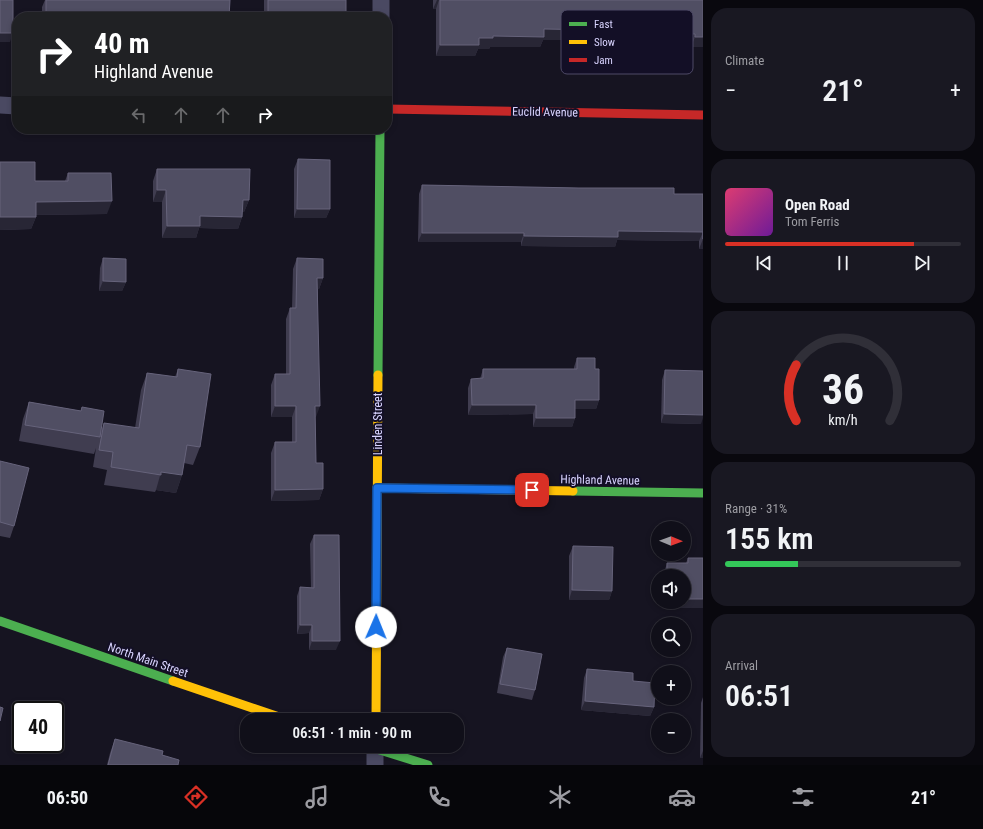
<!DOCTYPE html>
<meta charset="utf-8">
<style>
:root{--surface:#100f19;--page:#191822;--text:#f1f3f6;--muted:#9c9ca2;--line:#302f38;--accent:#d93025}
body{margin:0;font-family:"Roboto Condensed",sans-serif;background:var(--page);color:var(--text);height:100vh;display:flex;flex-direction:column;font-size:15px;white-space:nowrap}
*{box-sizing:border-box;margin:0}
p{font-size:13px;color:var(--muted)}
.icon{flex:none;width:22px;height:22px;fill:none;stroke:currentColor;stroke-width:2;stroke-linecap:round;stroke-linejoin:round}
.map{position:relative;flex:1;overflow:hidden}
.panel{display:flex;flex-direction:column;gap:8px;padding:8px;background:#09080e;width:280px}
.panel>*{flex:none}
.banner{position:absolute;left:12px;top:12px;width:380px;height:122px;border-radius:16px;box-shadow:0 2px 6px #0003,0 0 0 1px var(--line);background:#202124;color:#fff;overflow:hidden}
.needle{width:26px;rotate:91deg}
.fabs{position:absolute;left:651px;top:521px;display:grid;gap:8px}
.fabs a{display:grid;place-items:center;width:40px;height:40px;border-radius:50%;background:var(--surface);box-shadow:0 2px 6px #0003,0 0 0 1px var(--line);font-size:20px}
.speed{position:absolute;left:12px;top:701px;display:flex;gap:8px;font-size:20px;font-weight:700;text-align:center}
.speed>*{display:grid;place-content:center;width:52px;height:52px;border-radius:50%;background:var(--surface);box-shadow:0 2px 6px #0003,0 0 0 1px var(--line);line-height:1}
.speed .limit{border:2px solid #111;border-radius:6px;background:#fff;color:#111}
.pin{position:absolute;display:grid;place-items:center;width:34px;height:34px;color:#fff;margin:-17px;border-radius:8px;box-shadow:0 2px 6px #0006}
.me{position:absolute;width:44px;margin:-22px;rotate:1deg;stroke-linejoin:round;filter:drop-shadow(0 0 3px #0008)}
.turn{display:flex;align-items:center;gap:14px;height:84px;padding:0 16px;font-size:18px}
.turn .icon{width:52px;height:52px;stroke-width:2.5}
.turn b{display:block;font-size:28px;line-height:34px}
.lanes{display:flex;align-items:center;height:38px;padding:0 16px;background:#0003;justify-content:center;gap:20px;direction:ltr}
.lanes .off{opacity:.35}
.big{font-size:30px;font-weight:600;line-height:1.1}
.panel .tile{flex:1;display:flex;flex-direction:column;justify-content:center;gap:6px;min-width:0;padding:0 14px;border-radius:16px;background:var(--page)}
.panel .dial{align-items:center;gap:0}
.dial svg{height:104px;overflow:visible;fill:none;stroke:var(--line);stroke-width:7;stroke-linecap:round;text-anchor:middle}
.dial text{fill:var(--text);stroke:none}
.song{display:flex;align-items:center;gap:12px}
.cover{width:48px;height:48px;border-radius:6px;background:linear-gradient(135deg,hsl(340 70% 55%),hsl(280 70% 35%))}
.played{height:4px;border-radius:2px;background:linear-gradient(90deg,var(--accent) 80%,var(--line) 80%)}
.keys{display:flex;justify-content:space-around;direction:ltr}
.heat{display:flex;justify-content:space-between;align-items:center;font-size:22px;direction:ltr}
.charge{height:6px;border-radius:3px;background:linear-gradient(90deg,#34c759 31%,var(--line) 0)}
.trip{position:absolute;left:240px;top:713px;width:224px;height:40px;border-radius:16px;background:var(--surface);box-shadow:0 2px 6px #0003,0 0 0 1px var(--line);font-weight:600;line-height:40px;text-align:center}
.tabs{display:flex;height:64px;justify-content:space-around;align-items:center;background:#06060a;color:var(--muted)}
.tabs .icon{width:28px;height:28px}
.tabs .current{color:var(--accent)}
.tabs b{font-size:18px;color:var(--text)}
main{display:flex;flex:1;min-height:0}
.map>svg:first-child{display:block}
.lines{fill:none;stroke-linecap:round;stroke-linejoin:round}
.street{stroke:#4a4962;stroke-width:17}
.fast{stroke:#4caf50;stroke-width:9}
.slow{stroke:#ffc107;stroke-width:9}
.jam{stroke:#c62828;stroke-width:9}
.wall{fill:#403d50}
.shaded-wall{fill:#282635}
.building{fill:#504e63;stroke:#66637b}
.route-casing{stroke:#114b97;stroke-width:10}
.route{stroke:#1a73e8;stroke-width:7}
.labels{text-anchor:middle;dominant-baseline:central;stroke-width:4;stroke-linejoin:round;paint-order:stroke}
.street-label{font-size:12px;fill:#d9d4ff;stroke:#130f26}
.key{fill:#130f26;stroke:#4e4a67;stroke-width:1}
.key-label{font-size:11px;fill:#d9d4ff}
</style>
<main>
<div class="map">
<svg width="703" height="765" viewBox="0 0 703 765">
<rect width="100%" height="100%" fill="#161421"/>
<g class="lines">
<g class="street">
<path d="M381,17V0"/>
<path d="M0,105L17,106"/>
<path d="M375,765V746"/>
</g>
<g class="fast">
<path d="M378,375L380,129"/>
<path d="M573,491L703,493"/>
<path d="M0,621L173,681"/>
<path d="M367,746L428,765"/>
</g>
<g class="slow">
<path d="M377,488L573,491"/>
<path d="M173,681L288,720"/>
<path d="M376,720L378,375"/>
</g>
<path class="jam" d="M387,109L703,115"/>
</g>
<g class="wall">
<path d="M45,0H230L229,17H42V7Z"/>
<rect x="264" y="0" width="82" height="17"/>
<path d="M433,0H703V47H691V44H639V25H607L605,32L597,31L594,40H543L540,47H490L489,49H478L475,56H436V9H433Z"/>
<path d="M298,159L330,209L326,218H294V169Z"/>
<path d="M0,162L35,181H65L68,173L107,214L36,215V217L31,229L0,230Z"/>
<path d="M157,169L249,200L244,212H242V217L238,229L199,228L196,238H162V202H153V181Z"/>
<path d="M422,185L579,188L674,194H703V249H699V241L617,240L615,247L521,246V242H418L419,194Z"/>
<path d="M103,258L126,282L122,291H99L100,268Z"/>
<path d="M297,258L323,278L319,289H318L316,417H315L316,463L323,489L319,500L271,501V453L275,442H292V417H271V385L275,374H286V319L290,308H292L293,269Z"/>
<path d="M577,358L595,369L599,400L596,409H575V418L572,427H533V414L468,415V388L471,379H480L483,369H574V367Z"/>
<path d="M178,369L200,447L193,465L184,463L182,475L176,493L156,490L155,492L104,485L107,470L93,467L96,448L94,454L19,441L23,419L29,402L81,411L82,407L101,431L104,423L135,428L141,390L147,373L175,377Z"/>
<path d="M665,370L701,424L661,423L662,380Z"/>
<path d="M0,461L14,526L10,538L0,536Z"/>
<path d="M314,535L336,650H309V633L297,634V596L300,587L311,588L310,544Z"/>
<path d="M573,546L612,591L609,600H569V556Z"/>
<path d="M688,558H703V608H663V602H684V576H664V573L667,563H686Z"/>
<path d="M507,648L535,690L532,700L497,693L503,657Z"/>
<path d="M587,669L633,681L654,707L650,716L581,710L584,678Z"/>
<path d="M703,697V758H700L701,703Z"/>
<path d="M115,739L162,755L178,765H107L110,753Z"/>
</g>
<g class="shaded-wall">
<path d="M437,0H439L436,9H433Z"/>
<path d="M609,14L643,15L639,25H607L605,32L597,31L594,40H543L540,47H490L489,49H478L475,56H436L440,45L479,38L598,21Z"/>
<path d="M0,33H13L10,42H0Z"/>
<path d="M643,33L695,34L691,44H639Z"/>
<path d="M695,37H703V47H691Z"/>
<path d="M157,190H166L162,202H153Z"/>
<path d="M243,200H249L244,212H238Z"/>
<path d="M112,201L107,214L31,215L36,202Z"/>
<path d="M297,209H330L326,218H294Z"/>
<path d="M200,216L242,217L238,229L199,228L196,238H162L167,226Z"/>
<path d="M0,217H36L31,229L0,230Z"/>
<path d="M618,231L703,232L699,241L617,240L615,247L521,246L524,236Z"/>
<path d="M422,233H524L521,242H418Z"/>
<path d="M703,239V249H699Z"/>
<path d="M317,278H323L319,289H313Z"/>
<path d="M103,281L126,282L122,291H99Z"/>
<path d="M575,400H599L596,409H572Z"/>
<path d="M472,405H536L533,414L468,415Z"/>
<path d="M275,406H296L292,417H271Z"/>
<path d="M315,406H320L316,417H311Z"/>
<path d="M664,414L703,415V418L701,424L661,423Z"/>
<path d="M536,418H575L572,427H533Z"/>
<path d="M161,472L182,475L176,493L156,490Z"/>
<path d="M323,489L319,500L271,501L275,490Z"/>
<path d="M572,590L612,591L609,600H569Z"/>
<path d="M684,599H703V608H663L666,602H684Z"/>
<path d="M300,625H312L309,633L297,634Z"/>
<path d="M312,641H340L336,650H309Z"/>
<path d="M585,701L654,707L650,716L581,710Z"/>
<path d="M703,751V758H700Z"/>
</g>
<g class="building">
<rect x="0" y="0" width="13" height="33"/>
<path d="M46,0H230L229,17H46Z"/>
<rect x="268" y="0" width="78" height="17"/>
<path d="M440,0H703V37H695V34L643,33V15L609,14V21H598V30L544,29V37L493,36V38H479V45H440Z"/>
<path d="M298,159L330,160V209H297Z"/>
<path d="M0,162H35V181H68V173H111L112,201L36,202V217H0Z"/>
<path d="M157,169H250L249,200H243L242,217L200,216V226H167L166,190H157Z"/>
<path d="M422,185L579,188H674V194H703V239V232L618,231V237L524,236V233H422Z"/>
<path d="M103,258L126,259V282L103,281Z"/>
<path d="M297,258L323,259V278H317L320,406H315L316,463H323V489L275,490V442H296V406H275V374H290V308H296Z"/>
<path d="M577,358H595V369H599V400H575V418H536V405H472L471,379L483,378V369H577Z"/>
<path d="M178,369L211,374L200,447L187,445L182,475L161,472V475L111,467L113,452L99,450L104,423L139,428L147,373L177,377Z"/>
<path d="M665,370L703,371V415L664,414Z"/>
<path d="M29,402L81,411L82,407L104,411L100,437L25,425Z"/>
<path d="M0,461L29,468L14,526L0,522Z"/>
<path d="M314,535H339L340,641H312V625H300V587L314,588Z"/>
<path d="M573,546L613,547L612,591L572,590Z"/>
<path d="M688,558H703V599H684V576H667V563H688Z"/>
<path d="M507,648L542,654L535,690L500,684Z"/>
<path d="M587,669L633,673V681L655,683L654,707L585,701Z"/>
<path d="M0,707L3,708L0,721Z"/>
<path d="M115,739L163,751L162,755L179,760L178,765H108Z"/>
</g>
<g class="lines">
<g class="route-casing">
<path id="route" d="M376,627L377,488L532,490"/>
</g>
<use href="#route" class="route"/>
</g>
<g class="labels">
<g class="street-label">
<text transform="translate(545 112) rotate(1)">Euclid Avenue</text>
<text transform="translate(378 424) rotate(-90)">Linden Street</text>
<text transform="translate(600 480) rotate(1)">Highland Avenue</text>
<text transform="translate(148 660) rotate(19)">North Main Street</text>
</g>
</g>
<rect x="561" y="10" width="132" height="64" rx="6" class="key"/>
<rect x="569" y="22" width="18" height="4" fill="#4caf50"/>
<rect x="569" y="40" width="18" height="4" fill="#ffc107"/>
<rect x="569" y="58" width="18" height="4" fill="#c62828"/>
<g class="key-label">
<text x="594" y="28">Fast</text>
<text x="594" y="46">Slow</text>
<text x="594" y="64">Jam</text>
</g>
</svg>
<div class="fabs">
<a><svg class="needle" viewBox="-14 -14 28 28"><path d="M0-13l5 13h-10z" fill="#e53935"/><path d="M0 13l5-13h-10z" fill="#9c9ca2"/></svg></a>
<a><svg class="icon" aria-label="sound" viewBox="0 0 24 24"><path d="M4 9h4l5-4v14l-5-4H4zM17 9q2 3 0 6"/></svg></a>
<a><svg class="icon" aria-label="search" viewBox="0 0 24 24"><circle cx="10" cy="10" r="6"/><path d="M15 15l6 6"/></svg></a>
<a>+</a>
<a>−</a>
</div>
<div class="speed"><div class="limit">40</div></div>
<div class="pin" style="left:532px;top:490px;background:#d93025"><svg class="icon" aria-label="arrive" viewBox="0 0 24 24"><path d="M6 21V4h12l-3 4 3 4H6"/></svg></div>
<svg class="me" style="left:376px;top:627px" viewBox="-20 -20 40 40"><circle r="19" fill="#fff"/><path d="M0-13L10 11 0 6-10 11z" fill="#1a73e8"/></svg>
<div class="trip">06:51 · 1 min · 90 m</div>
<div class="banner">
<div class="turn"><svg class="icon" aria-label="right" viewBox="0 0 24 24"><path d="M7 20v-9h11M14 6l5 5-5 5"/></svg><div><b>40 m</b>Highland Avenue</div></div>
<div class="lanes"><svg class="icon off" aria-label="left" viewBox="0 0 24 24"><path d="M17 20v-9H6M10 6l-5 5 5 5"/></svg><svg class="icon off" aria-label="ahead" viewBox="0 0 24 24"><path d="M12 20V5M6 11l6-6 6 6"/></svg><svg class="icon off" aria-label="ahead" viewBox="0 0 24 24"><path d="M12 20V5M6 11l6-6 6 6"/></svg><svg class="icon" aria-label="right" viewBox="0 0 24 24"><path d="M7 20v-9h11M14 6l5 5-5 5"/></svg></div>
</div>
</div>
<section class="panel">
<div class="tile"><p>Climate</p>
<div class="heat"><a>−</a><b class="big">21°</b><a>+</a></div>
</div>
<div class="tile">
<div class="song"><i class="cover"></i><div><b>Open Road</b><p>Tom Ferris</p></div></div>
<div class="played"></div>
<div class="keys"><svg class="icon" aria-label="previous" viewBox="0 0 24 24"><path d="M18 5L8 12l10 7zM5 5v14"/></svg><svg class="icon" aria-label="pause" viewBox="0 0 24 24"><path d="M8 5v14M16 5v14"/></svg><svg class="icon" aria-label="next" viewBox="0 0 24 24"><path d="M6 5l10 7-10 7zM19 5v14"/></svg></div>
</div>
<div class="tile dial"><svg viewBox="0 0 100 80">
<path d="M14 69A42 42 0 1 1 86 69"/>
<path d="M14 69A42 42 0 0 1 14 26" stroke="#d93025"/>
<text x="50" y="56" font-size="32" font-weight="700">36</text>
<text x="50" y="72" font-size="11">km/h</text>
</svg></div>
<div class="tile"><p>Range · 31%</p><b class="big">155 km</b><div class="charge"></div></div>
<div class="tile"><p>Arrival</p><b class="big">06:51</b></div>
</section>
</main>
<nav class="tabs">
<b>06:50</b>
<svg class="icon current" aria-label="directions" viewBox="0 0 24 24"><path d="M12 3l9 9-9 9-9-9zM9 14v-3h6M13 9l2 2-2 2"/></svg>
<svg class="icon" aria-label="music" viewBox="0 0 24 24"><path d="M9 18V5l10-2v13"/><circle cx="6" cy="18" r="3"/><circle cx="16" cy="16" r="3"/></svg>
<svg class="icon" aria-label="phone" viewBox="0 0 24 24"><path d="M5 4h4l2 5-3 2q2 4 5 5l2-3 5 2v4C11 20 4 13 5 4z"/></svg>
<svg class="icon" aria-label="climate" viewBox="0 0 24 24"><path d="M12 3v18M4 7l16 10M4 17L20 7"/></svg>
<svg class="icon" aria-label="car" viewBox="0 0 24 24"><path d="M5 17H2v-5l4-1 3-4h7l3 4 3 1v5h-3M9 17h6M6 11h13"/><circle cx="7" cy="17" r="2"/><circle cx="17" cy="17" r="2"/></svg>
<svg class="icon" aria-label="filters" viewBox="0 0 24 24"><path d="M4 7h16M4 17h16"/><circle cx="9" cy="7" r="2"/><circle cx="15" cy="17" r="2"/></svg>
<b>21°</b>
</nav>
